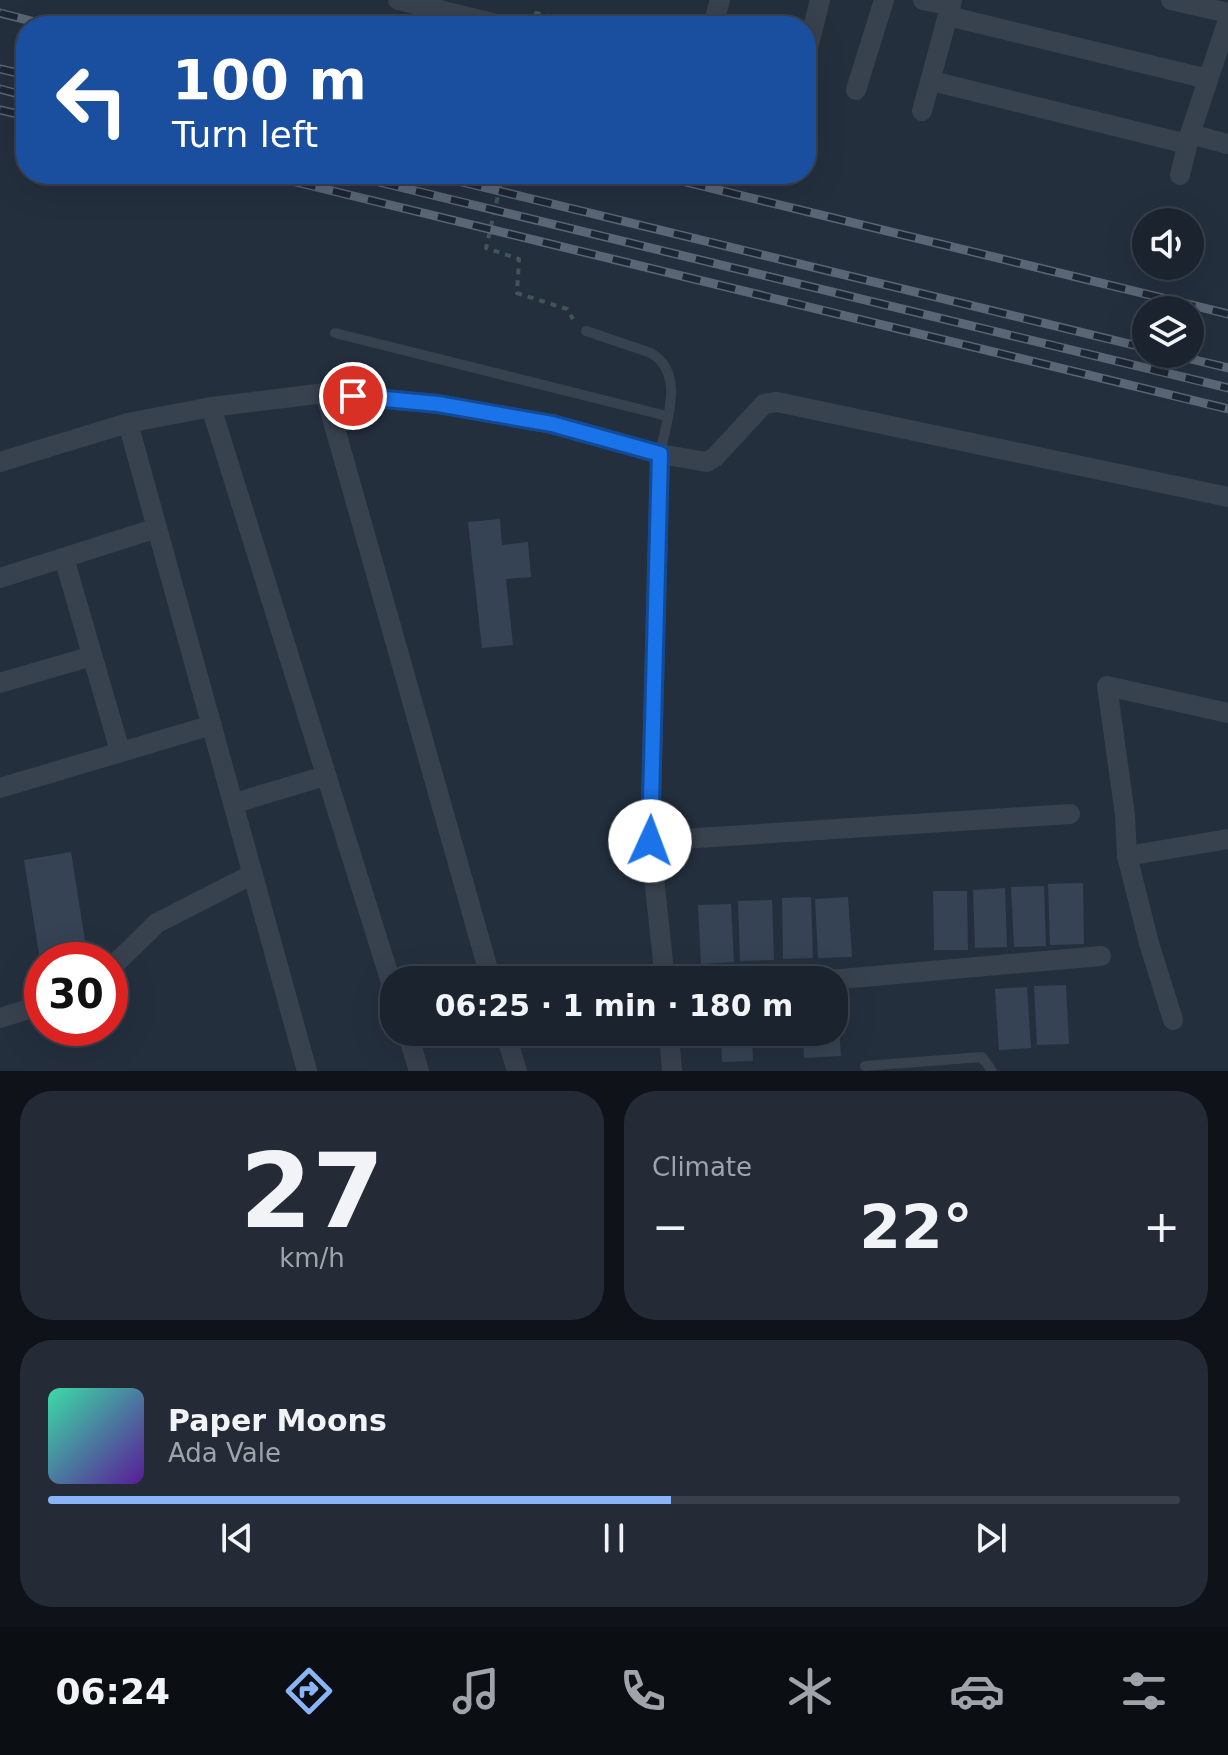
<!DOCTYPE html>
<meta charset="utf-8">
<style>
:root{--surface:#1b232e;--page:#242b36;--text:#f1f3f6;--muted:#a0a4aa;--line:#39404a;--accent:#8ab4f8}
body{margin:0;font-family:"DejaVu Sans",sans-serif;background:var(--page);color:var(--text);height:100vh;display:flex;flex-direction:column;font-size:30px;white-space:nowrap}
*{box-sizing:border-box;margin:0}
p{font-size:26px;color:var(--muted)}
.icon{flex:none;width:44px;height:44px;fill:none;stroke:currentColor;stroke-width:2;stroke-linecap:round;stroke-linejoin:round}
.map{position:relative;height:1071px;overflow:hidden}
.panel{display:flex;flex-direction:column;gap:20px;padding:20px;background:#0f1319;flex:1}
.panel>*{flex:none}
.guide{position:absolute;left:16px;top:16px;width:800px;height:168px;border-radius:32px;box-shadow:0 8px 32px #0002,0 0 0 2px var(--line);background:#1a4fa0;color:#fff;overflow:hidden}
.tools{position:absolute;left:1132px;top:208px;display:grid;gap:16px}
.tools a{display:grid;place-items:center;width:72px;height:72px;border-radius:50%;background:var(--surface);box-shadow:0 8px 32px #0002,0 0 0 2px var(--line);font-size:40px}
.speed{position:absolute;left:24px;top:942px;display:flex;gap:16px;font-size:40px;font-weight:700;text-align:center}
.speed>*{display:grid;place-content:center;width:104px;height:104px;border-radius:50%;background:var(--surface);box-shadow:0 8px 32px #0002,0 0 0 2px var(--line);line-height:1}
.speed .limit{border:12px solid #d22;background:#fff;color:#111}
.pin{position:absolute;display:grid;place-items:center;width:68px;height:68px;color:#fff;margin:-34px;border:4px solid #fff;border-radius:50%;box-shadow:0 2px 8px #0007}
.me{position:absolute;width:88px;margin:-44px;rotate:2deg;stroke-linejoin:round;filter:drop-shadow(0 0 6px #0008)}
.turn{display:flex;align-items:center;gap:28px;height:168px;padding:0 24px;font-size:36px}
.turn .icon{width:104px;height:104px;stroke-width:2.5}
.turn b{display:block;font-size:56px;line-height:68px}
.big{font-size:60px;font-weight:700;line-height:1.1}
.panel .card{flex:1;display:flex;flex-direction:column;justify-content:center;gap:12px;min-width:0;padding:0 28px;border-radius:32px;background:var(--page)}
.panel .dial{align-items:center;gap:0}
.dial b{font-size:104px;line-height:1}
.song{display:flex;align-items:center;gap:24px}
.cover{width:96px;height:96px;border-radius:12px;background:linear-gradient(135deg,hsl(160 70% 55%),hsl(270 70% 35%))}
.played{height:8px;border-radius:4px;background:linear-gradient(90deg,var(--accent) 55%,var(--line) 55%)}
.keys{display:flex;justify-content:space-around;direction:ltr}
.heat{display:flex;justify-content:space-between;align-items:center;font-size:44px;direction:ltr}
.panel .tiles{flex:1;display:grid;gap:20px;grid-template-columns:1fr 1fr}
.card:last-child{grid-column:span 2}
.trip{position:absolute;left:380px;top:966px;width:468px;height:80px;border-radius:32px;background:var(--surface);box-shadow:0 8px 32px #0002,0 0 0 2px var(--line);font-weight:700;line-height:80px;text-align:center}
.tab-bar{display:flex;height:128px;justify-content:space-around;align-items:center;background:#0b0e12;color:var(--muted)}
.tab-bar .icon{width:56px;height:56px}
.tab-bar .current{color:var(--accent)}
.tab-bar b{font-size:36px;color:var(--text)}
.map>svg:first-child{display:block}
.building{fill:#364354}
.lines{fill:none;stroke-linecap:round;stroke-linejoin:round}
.path{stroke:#3f5557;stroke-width:4;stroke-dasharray:6 6;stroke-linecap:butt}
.lane{stroke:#38414e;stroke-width:10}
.street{stroke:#38414e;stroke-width:20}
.rail-casing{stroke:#5a6575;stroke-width:9}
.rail{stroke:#1d2633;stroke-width:6;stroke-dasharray:18;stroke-linecap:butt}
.route-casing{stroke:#114b97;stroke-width:20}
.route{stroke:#1a73e8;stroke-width:14}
</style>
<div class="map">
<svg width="1228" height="1071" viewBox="0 0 1228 1071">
<rect width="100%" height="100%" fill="#242f3e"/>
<g class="building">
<path d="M500,519L502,545L528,542L531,577L506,579L513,645L482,648L468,522Z"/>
<path d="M71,852L88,960H40L24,860Z"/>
<path d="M1083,883L1084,944L1050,945L1048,884Z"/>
<path d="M1044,886L1046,946L1014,947L1011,887Z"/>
<path d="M1005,888L1007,947L975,948L973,890Z"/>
<path d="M933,891H967L968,950H934Z"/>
<path d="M811,897L813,958L783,959L782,898Z"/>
<path d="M848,897L852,957L818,958L815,899Z"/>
<path d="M772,900L774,960L740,961L738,901Z"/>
<path d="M731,904L734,962L701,964L698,905Z"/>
<path d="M1066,985L1069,1044L1037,1045L1034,986Z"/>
<path d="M1027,987L1031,1048L999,1050L995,989Z"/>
<path d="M834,998H837L841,1056L804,1058L803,1032H834Z"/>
<path d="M721,1032H752L753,1061L722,1062Z"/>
</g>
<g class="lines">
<g class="path">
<path d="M533,26L536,13L575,22"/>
<path d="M503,174L486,248L519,259L517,293L567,309L573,319"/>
<path d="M545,174L557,176"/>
</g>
<g class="lane">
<path d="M591,26V25"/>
<path d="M586,331L651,353C686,374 666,421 660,454"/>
<path d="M335,333L667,416"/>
<path d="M865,1066L982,1057L992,1071"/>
</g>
<g class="street">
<path d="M398,0L505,26"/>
<path d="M923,0L951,6"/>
<path d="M1171,0L1228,13"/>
<path d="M948,16L1208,79"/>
<path d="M713,26L720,0"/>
<path d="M806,56L820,0"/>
<path d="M932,81L1187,144"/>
<path d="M856,90L884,0"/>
<path d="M922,111L952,0"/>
<path d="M1190,134L1228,144"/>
<path d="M1180,175L1190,134L1228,20"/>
<path d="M325,393L491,980"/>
<path d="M211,407L394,992"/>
<path d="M128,423L307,1071"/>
<path d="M0,462L128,423L211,407L325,393L438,404L552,424L660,454"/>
<path d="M64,558L120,751"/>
<path d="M0,578L157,528"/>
<path d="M0,683L92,656"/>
<path d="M0,788L212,725"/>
<path d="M235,803L325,776"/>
<path d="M650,841L1070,814"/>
<path d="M1127,856L1228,839"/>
<path d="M110,969L157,923L253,874"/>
<path d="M665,980L650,841L660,454L707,462L715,457L764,404L777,402L1228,497"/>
<path d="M829,980L1101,956"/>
<path d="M0,1018L42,1005"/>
<path d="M1173,1020L1149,943L1127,856L1125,815L1107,686L1228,713"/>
<path d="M407,1032L419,1071"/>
<path d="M505,1032L517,1071"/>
<path d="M669,1032L672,1071"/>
</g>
<g class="rail-casing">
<g id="rail">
<path d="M0,13L51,26"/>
<path d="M0,69L26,75"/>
<path d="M0,89L26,96"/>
<path d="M0,110L26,116"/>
<path d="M263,174L1228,409"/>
<path d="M346,174L1228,388"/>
<path d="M429,174L1146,348"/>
<path d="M653,174L1228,314"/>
<path d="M1170,354L1228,368"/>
</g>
</g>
<use href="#rail" class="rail"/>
</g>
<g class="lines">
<g class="route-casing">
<path id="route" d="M353,396L438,404L552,424L660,454L650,841"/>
</g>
<use href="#route" class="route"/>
</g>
</svg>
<div class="tools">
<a><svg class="icon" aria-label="sound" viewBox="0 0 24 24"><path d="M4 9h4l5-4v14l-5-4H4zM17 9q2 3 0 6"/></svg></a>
<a><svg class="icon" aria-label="layers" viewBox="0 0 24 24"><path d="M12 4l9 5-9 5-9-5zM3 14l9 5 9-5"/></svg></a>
</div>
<div class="speed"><div class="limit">30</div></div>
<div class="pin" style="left:353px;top:396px;background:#d93025"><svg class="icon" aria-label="arrive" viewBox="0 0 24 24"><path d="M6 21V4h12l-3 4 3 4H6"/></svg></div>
<svg class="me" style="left:650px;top:841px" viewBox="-20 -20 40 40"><circle r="19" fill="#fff"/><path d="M0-13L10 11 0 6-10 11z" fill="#1a73e8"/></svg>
<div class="trip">06:25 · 1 min · 180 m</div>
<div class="guide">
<div class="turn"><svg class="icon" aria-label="left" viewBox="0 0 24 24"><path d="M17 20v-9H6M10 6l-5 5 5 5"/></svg><div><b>100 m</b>Turn left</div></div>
</div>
</div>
<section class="panel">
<div class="tiles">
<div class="card dial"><b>27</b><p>km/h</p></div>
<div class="card"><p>Climate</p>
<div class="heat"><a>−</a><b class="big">22°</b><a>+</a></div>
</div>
<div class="card">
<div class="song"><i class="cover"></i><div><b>Paper Moons</b><p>Ada Vale</p></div></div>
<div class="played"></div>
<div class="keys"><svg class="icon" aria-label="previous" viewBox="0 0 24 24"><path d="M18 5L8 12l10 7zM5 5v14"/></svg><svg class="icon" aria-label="pause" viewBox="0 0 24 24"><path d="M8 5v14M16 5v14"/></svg><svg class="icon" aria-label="next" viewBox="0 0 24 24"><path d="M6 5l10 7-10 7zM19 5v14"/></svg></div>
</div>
</div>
</section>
<nav class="tab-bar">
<b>06:24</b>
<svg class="icon current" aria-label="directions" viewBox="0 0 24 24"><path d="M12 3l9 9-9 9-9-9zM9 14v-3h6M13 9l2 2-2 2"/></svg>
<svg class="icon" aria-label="music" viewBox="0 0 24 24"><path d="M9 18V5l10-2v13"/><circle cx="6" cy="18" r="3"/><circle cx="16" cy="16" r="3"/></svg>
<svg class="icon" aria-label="phone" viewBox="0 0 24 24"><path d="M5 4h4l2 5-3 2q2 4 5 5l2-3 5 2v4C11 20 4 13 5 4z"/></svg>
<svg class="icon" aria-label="climate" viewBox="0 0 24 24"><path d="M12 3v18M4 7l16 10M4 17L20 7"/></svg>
<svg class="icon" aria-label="car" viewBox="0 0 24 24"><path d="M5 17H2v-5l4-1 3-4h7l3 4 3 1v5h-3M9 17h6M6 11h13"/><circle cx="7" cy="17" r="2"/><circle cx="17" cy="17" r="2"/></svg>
<svg class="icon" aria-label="filters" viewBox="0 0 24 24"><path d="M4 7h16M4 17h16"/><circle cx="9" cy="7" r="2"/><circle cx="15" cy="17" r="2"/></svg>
</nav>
